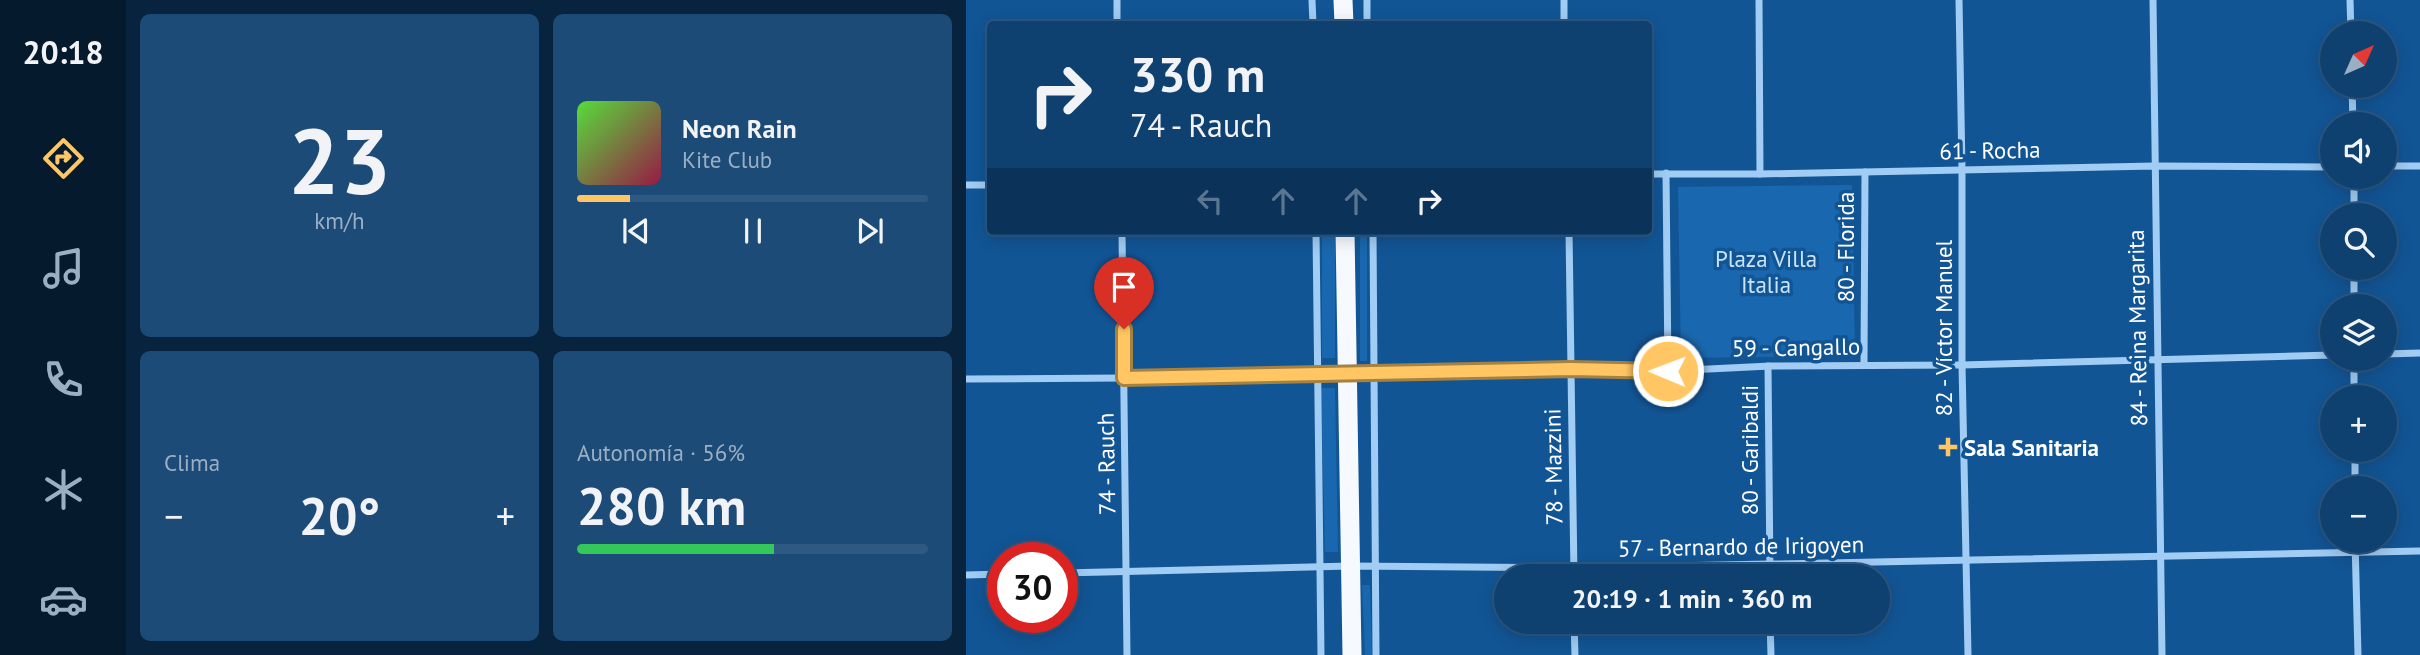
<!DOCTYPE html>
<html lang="es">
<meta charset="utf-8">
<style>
:root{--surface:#0e4070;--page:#1c4b78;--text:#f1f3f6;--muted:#9bafc3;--line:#2e5983;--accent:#ffc663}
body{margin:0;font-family:"PT Sans",sans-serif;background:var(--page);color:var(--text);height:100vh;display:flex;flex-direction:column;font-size:26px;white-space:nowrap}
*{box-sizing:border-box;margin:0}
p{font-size:23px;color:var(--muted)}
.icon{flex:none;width:38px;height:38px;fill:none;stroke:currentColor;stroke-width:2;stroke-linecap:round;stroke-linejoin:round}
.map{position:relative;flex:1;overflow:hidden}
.drawer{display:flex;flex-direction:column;gap:14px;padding:14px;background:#08233e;width:840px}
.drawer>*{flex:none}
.top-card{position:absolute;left:21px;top:21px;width:665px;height:214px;border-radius:7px;box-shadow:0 4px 18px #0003,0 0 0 2px var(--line);background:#0e4070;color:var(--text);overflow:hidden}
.needle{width:46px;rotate:45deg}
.controls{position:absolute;left:1354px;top:21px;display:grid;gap:14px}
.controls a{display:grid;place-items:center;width:77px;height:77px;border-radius:50%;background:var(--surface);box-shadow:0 4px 18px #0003,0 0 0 2px var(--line);font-size:35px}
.speed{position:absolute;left:21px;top:542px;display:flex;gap:14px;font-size:35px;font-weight:700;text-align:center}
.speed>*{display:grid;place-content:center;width:91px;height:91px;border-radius:50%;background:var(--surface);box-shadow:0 4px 18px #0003,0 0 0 2px var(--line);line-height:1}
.speed .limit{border:10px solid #d22;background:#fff;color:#111}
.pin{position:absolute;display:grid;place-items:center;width:60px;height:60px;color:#fff;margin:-72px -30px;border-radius:50% 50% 50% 0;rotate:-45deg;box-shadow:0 0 7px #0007}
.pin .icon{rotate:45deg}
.me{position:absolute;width:77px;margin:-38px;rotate:271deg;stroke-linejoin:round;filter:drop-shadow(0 0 5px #0008)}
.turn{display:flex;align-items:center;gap:24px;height:147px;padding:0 28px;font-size:32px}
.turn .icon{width:91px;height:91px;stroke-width:2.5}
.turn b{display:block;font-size:49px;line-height:60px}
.lanes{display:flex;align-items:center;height:66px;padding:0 28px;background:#0003;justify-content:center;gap:35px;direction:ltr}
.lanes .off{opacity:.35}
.big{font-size:52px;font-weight:700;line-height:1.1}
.drawer .tile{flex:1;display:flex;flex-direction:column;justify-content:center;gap:10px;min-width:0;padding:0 24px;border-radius:10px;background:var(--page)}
.drawer .dial{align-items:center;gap:0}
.dial b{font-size:91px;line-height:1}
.song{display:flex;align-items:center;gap:21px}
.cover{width:84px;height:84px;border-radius:10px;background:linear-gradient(135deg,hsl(110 70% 55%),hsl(340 70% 35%))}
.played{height:7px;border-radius:4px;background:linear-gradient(90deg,var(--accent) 15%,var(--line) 15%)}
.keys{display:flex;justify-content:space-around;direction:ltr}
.heat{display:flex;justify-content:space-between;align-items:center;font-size:38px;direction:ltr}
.charge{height:10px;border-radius:5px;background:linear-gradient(90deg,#34c759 56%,var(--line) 0)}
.drawer .tiles{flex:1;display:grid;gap:14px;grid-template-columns:repeat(2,1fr)}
.trip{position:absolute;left:528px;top:564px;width:396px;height:70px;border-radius:35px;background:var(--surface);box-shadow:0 4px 18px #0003,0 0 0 2px var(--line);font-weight:700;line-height:70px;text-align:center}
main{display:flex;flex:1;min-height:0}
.dock{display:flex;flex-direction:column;width:126px;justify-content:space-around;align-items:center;background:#061a2d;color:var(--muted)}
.dock .icon{width:49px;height:49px}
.dock .active{color:var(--accent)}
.dock b{font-size:32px;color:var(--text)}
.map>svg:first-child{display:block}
.green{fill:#1968af}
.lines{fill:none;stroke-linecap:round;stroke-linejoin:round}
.minor{stroke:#a1ccf3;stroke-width:7}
.trunk{stroke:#f6faff;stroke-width:19}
.route-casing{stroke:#a68140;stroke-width:18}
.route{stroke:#ffc663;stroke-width:12}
.poi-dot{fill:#ffc663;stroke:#125595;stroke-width:2.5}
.labels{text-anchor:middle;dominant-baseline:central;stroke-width:7;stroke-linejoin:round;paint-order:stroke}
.street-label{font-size:23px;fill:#fff;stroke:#125595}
.park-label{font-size:23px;fill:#c8e4fd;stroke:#125595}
.poi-label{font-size:23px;font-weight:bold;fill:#fff;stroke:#125595;text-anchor:start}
</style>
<main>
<nav class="dock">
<b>20:18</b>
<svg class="icon active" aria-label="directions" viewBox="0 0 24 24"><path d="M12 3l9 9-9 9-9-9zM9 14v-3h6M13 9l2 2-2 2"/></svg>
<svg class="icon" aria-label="music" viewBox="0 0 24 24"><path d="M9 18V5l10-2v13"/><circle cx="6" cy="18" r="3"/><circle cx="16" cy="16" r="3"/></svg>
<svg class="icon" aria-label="phone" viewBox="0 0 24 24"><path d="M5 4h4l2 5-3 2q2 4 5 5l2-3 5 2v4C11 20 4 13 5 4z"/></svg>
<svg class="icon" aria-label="climate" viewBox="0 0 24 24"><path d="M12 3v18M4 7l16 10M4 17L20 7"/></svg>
<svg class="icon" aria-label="car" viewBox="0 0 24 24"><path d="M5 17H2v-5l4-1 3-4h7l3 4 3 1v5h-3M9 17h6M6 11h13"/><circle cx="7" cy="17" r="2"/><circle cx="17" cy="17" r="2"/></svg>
</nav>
<section class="drawer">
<div class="tiles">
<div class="tile dial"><b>23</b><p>km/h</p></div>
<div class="tile">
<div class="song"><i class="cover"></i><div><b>Neon Rain</b><p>Kite Club</p></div></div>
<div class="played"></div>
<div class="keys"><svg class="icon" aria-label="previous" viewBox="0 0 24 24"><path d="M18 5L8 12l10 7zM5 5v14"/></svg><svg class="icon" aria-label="pause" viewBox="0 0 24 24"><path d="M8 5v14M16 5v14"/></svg><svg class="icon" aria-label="next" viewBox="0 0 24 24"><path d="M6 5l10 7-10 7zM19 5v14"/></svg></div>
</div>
<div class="tile"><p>Clima</p>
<div class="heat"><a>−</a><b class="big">20°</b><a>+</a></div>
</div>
<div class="tile"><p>Autonomía · 56%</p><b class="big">280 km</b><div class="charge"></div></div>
</div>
</section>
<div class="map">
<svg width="1454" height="655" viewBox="0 0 1454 655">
<rect width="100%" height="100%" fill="#125595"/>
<g class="green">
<path d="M886,185L889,356L715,358L712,187Z"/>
<rect x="356" y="231" width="13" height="127"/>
<rect x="394" y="231" width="7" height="130"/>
<path d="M355,388H369L372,552H359Z"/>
<path d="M396,585H404L406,655H399Z"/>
</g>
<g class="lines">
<g class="minor">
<path d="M151,0V24"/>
<path d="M346,0L347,24"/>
<path d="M401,0V24"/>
<path d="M598,0V24"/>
<path d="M793,0L794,174"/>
<path d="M993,0L996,170V365L1002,655"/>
<path d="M1187,0L1196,655"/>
<path d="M1384,0L1385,33"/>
<path d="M1386,86L1387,124"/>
<path d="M1419,166H1454"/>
<path d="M700,173L702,371"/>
<path d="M682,174H794L1189,166L1367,167"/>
<path d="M0,185H24"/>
<path d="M1388,215V177"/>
<path d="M156,231L161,655"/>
<path d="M350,231L355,655"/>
<path d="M407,231L410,655"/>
<path d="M603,231L608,576"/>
<path d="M1388,306V268"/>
<path d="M1419,354L1454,353"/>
<path d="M1388,359V397"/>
<path d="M898,364L899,172"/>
<path d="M802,366L804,576"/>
<path d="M0,379L158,378L350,373L383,375L605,369L702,371L804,366L996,365L1367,355"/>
<path d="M1389,450V488"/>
<path d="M1389,541L1392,655"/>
<path d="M96,573L384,566L608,568L1454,551"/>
<path d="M0,575L37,574"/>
<path d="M608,621L609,655"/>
<path d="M804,621L805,655"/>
</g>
<g class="trunk">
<path d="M377,0L378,24"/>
<path d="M379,231L386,655"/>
</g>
</g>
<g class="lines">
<g class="route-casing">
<path id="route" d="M158,329V378L604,369L702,371"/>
</g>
<use href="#route" class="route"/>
</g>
<path class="poi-dot" d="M978.5 436.5h7v7h7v7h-7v7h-7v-7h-7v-7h7z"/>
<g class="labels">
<g class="street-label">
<text transform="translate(1024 150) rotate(-1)">61 - Rocha</text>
<text transform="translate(879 247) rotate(-90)">80 - Florida</text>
<text transform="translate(977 328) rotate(-90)">82 - Víctor Manuel</text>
<text transform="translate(1171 328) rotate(-91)">84 - Reina Margarita</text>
<text transform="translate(830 347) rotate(-1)">59 - Cangallo</text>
<text transform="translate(783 450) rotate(-90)">80 - Garibaldi</text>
<text transform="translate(140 464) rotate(-91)">74 - Rauch</text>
<text transform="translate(587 467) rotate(-91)">78 - Mazzini</text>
<text transform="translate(775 546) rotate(-1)">57 - Bernardo de Irigoyen</text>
</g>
<g class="park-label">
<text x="800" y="258">Plaza Villa<tspan x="800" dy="26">Italia</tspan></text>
</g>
<g class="poi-label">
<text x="998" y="447">Sala Sanitaria</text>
</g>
</g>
</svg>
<div class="controls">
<a><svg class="needle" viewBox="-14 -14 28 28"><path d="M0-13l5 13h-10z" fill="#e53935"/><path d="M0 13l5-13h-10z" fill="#9bafc3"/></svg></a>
<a><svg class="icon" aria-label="sound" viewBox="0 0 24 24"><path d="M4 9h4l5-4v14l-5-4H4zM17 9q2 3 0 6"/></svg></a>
<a><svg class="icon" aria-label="search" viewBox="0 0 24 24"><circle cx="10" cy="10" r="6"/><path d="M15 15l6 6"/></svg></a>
<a><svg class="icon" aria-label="layers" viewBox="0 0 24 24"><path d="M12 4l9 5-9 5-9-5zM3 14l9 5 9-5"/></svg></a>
<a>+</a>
<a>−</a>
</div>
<div class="speed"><div class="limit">30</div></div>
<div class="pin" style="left:158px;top:329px;background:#d93025"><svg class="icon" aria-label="arrive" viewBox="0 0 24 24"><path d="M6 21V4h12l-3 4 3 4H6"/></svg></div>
<svg class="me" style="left:702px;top:371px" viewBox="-20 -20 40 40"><circle r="17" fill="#ffc663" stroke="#fff" stroke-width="3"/><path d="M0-11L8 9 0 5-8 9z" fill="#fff"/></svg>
<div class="trip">20:19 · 1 min · 360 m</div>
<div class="top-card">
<div class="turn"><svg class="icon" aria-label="right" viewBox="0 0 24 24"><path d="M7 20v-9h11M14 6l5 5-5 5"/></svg><div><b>330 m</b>74 - Rauch</div></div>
<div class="lanes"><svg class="icon off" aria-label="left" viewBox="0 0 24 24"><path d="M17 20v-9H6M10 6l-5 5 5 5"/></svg><svg class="icon off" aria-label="ahead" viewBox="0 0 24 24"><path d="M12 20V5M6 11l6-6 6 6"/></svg><svg class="icon off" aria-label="ahead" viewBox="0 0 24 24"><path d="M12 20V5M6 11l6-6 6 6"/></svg><svg class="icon" aria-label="right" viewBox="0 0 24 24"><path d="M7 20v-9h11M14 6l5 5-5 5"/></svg></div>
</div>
</div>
</main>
